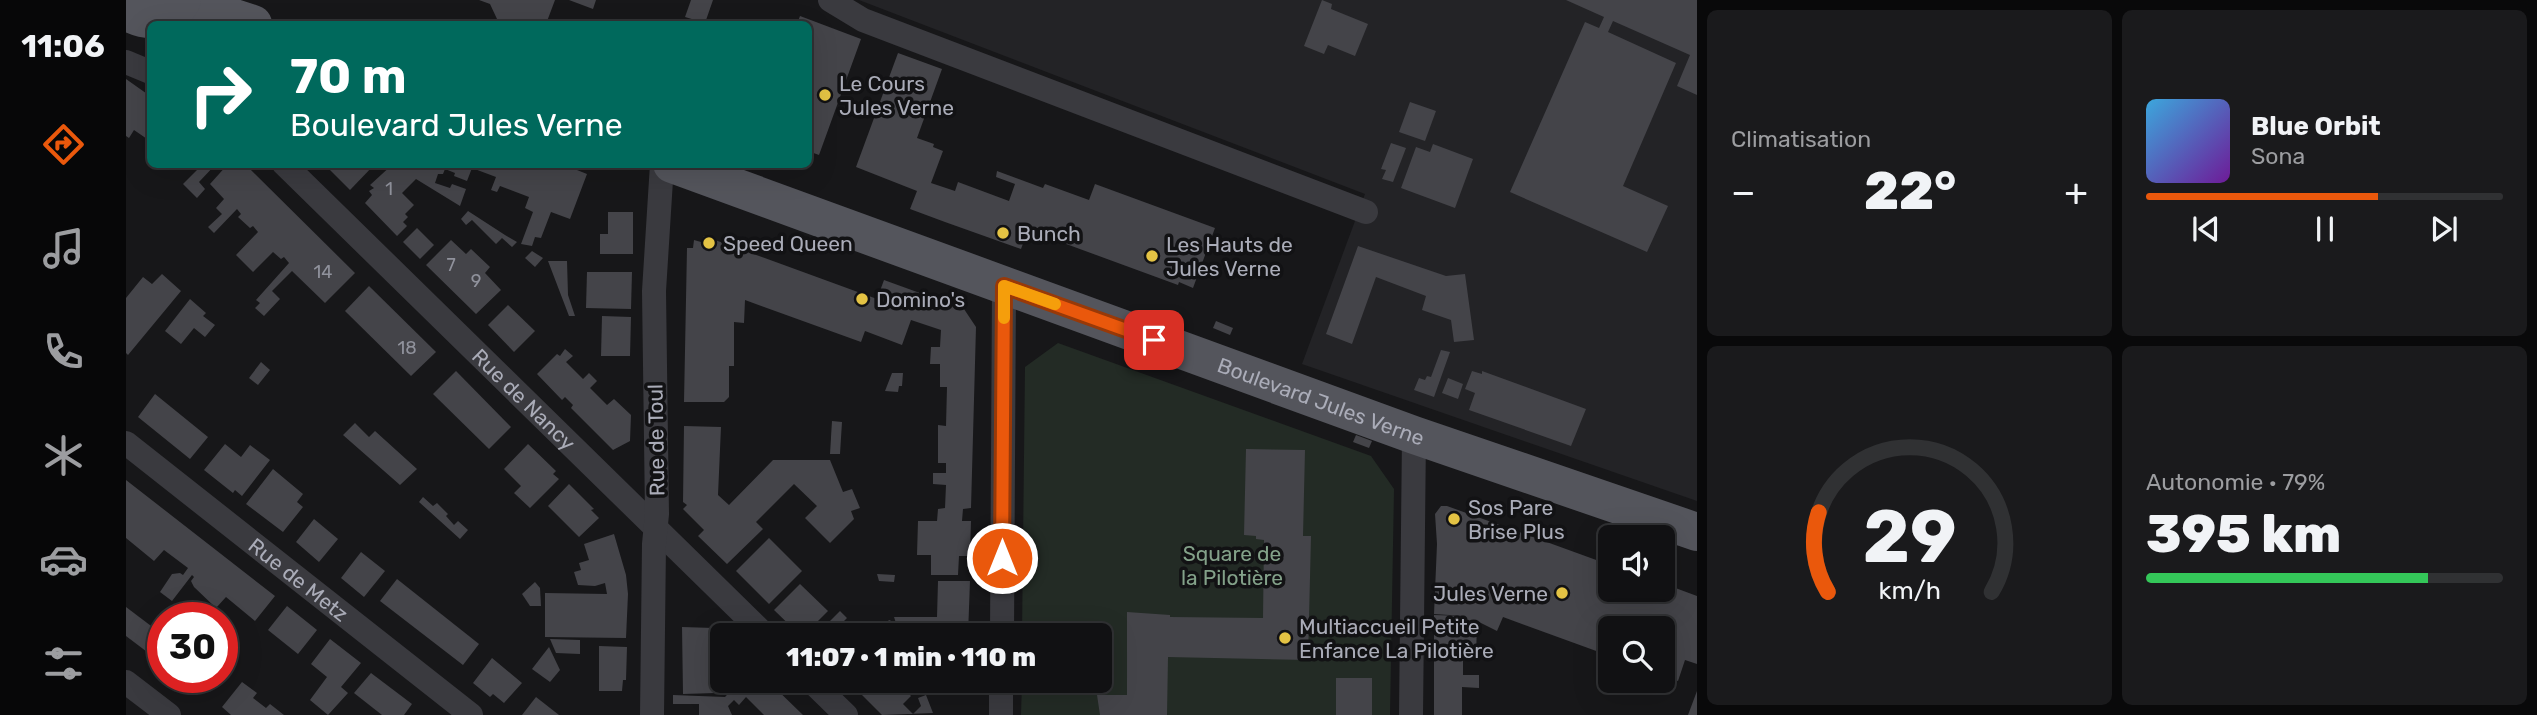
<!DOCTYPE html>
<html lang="fr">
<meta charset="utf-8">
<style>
:root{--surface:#111113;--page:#1a1a1c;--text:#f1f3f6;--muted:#9c9da0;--line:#303133;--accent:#ea580c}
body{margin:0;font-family:Rubik,sans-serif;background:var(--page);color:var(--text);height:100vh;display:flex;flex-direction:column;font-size:26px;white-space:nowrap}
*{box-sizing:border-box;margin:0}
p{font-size:23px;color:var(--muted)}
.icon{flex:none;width:38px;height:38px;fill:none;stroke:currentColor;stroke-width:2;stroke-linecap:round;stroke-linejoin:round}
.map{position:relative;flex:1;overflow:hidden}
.panel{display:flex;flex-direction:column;gap:10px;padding:10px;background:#09090a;width:840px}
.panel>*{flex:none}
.top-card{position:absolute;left:21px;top:21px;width:665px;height:147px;border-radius:10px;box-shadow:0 7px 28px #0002,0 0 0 2px var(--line);background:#00695c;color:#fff;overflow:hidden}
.tools{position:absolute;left:1472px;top:525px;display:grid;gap:14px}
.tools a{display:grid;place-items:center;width:77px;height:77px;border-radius:10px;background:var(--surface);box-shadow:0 7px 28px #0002,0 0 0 2px var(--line);font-size:35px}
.speed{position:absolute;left:21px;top:602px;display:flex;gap:14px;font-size:35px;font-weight:700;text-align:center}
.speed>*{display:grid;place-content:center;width:91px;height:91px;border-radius:50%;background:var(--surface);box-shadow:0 7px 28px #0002,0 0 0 2px var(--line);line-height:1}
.speed .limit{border:10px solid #d22;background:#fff;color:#111}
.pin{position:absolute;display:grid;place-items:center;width:60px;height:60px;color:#fff;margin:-30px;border-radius:14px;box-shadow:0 4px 10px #0006}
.me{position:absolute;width:77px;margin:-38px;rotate:0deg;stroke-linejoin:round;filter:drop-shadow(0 0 5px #0008)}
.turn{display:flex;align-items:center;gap:24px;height:147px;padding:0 28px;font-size:32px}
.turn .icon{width:91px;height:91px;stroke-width:2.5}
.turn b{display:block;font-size:49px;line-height:60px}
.big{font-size:52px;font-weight:800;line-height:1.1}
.panel .tile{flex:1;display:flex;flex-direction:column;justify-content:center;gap:10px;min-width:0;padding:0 24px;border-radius:10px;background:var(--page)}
.panel .dial{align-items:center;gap:0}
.dial svg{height:182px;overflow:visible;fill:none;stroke:var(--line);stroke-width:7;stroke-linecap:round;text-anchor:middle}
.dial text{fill:var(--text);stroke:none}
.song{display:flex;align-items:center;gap:21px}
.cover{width:84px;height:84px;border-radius:10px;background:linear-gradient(135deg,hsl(200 70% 55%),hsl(280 70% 35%))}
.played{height:7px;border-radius:4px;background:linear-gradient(90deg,var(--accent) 65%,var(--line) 65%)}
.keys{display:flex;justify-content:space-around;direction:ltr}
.heat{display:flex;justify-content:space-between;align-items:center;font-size:38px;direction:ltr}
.charge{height:10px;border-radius:5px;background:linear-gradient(90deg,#34c759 79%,var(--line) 0)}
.panel .tiles{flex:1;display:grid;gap:10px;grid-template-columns:repeat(2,1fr)}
.trip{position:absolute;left:584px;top:623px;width:402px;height:70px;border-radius:10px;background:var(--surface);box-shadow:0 7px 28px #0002,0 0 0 2px var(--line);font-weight:800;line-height:70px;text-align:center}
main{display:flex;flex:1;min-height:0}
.dock{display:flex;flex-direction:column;width:126px;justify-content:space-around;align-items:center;background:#070708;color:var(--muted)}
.dock .icon{width:49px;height:49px}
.dock .current{color:var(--accent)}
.dock b{font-size:32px;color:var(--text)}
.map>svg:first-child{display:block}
.built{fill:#232326}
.green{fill:#232b25}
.building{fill:#444449}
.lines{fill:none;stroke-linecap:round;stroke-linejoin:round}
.minor{stroke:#3a3a3f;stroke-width:24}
.primary{stroke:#54555c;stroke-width:38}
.route-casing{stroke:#983908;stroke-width:18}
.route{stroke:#ea580c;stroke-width:12}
.slow{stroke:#f59e0b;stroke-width:12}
.poi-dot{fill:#e4c344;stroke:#121214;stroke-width:2.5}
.labels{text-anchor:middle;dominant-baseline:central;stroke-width:7;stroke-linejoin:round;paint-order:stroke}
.number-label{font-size:18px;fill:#90929c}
.poi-label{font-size:21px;fill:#aaacb8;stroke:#121214;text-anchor:start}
.street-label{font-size:21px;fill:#aaacb8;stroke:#121214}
.park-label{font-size:21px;fill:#83a189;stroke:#121214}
</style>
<main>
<nav class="dock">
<b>11:06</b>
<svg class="icon current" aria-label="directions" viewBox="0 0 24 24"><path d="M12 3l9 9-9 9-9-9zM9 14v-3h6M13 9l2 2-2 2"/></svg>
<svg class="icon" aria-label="music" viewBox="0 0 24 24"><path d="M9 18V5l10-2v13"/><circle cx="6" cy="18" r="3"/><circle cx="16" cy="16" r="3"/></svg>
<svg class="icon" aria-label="phone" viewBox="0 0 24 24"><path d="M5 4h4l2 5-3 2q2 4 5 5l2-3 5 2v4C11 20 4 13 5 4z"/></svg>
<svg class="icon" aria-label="climate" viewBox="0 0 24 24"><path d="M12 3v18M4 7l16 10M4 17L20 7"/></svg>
<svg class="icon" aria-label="car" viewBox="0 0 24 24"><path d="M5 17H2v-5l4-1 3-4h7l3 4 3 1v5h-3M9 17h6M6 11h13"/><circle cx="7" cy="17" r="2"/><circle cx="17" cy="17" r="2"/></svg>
<svg class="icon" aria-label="filters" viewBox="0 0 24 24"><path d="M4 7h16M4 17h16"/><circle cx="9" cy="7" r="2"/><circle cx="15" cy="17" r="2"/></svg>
</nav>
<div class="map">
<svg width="1571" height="715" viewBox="0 0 1571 715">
<rect width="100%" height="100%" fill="#171719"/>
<path class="built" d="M733,0H1571V501L1176,364L1239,194Z"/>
<path class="green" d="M932,343L1245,456L1268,489L1264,715H895L896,681H975V635H896L899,367Z"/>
<g class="building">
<path d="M353,0H429L420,24H386L371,19L364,4Z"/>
<path d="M443,0H470L467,9Z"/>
<path d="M565,0H587L579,23L559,17Z"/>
<path d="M1196,0L1206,4L1205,9L1242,24L1229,56L1202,45L1198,54L1178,46Z"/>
<path d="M1440,0H1571V95L1551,86L1564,55L1487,21L1482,32L1550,63L1497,186L1542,206L1521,252L1384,192L1459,22L1473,28L1478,17Z"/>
<path d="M674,16L735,39L693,155L682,151V24H671Z"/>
<path d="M772,53L816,69L791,138L808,144L807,147L817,151L805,183L829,191L832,182L883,201L889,184L870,177L871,171L917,188L919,184L963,200L969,184L1089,228L1067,288L1053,282L1052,285L902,230L895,249L819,222L784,209L791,191L730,167Z"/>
<path d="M0,79L24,96V141L8,130L3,138L0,136Z"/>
<path d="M1284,102L1310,111L1299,141L1273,132Z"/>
<path d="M1265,143L1280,148L1267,182L1256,179L1260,170L1255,169Z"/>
<path d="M1307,144L1347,159L1329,208L1275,188L1290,147L1304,152Z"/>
<path d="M72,164H90L73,182L79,189L71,198L57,184L74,167Z"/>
<path d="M102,164H119L229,273L199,303L166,271L146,291L154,299L138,316L129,308L134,303L130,300L163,263L158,257L155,259L147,252L127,272L110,255L132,232L127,226L124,228L112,217L115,214L111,209L88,233L82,227L96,214L90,208L98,199L84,184Z"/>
<path d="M198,164H249L224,190Z"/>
<path d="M267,164H436L461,174L444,219L425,212L415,238L409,237L406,246L395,244L407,212L399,208L403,197L374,186L371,192L365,190L370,177L346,168L341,181L328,176L329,173L319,169L317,174H312L309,183L324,188L326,184L340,189L334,206L290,179L276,193L288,205L279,214L282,217L277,222L281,226L271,236L239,203L246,195L243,191L248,188L244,185Z"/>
<path d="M342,211L379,235L391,242L386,247L376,238L370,244L346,220L340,225L335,219Z"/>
<path d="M482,212H507V254H474V234H482Z"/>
<path d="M291,228L308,245L294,259L277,242Z"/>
<path d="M578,236L751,299L758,280L838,309L850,327L845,508L837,509L836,521H845L844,556H833L832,575H805V555H791L792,521H811L812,509L819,508L820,485L807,484V473H820V463H812V425L820,426L821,387H814V364H804L805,347H814L815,330L785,320L776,345L739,331L735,342L619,300L618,323L608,322V366H603V397L598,402H558L561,248H567L568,240L575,242Z"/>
<path d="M325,240L340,254L345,249L364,267L359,273L375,290L350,314L300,265Z"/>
<path d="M1232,246L1320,276L1339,274L1348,340L1328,342L1325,320L1296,310L1300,296L1250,277L1226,344L1200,334Z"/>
<path d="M406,251L417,258L409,267L399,258Z"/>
<path d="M422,261H441L442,295L449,316H443Z"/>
<path d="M461,272H506L505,309L460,308Z"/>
<path d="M36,274L55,291L2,355L0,353V298L17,277L26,284Z"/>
<path d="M243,286L310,352L285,376L219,311Z"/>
<path d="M64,299L80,313L77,316L89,325L79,337L68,328L55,344L39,331Z"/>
<path d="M382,305L409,331L388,352L362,325Z"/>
<path d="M476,316L505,317L504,356H475Z"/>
<path d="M1090,321L1107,328L1104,335L1087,328Z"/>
<path d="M439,349L447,356L440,362L457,379L463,373L471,381L464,388L481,405L488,399L505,415L504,441L487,450L445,408L447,405L439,397L436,400L411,374L431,354L434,356Z"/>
<path d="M1315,350L1324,352L1308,397L1288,390L1293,378L1299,380L1301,376L1305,377Z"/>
<path d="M135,362L144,370L132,385L123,378Z"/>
<path d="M330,371L385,427L363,449L307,394Z"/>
<path d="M1346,371L1356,374V371L1460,409L1445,446L1343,410L1349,393L1339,389Z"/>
<path d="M766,373H777L776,386H773L772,392L759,391Z"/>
<path d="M1322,378L1337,384L1332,399L1316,393Z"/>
<path d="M29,394L82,437L64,459L12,417Z"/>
<path d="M706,421L716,422L714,454H704Z"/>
<path d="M229,423L243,437L249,431L291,469L274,485L217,435Z"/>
<path d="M558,426L595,427L592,495L603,505L647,460H704L717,492L726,489L734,508L725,511L728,519L704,543L679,518L691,506L668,484L630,522L637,529L601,564L572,536L578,530L557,509L561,505L557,502Z"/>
<path d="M1230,435L1246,441L1243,448L1227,442Z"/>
<path d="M99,444L115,457L124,445L144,460L116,496L109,490L107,493L78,470Z"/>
<path d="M402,444L430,471L427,474L433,479L404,508L388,493L395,486L378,469Z"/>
<path d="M1120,449L1179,450L1177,536H1185L1182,660L1042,657L1041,715H974L971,695H1001V612L1044,615V617L1137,618L1138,540L1130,539V536L1118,535Z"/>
<path d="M147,469L177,494L171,502L177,507L157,532L120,504Z"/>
<path d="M0,480L149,596L129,621L100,597L90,608L68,587L65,581L68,577L66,575L46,601L34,592L46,574L54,573L57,575L62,568L38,550L28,561L0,538Z"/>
<path d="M443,484L468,509L465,510L473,518L453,537L422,506Z"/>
<path d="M297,497L307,506L311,503L322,514L320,516L328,525L332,521L342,530L334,539L293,502Z"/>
<path d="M1315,506H1321L1484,565V590H1536V583L1571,596V664L1559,660L1552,681L1536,675V628H1484V656L1377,617L1371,631L1351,621L1350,659L1337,658V675H1353V688L1336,687V715H1308V615L1338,616L1308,614L1311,544L1309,514Z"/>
<path d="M188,519L212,539L193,562L170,542Z"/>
<path d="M488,534L500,575L502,594L500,638L419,637V593L481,594L479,583L469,586L452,585L448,572L455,570L453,563L463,560L458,544Z"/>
<path d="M643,538L676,571L643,604L610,571Z"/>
<path d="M235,552L259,571L238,597L215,578Z"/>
<path d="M751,574L769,575L768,582L753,581Z"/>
<path d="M271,579L353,644L337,665L254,601Z"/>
<path d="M812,581H844L842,635H810L811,628H772L775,635H762L755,629L763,620L770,623L768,617H811Z"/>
<path d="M409,582L414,588L415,606H404L396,594Z"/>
<path d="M674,584L702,611L678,635H674L648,610Z"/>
<path d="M161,606L191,630L172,654L142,630Z"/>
<path d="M0,607L37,635V664L0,636Z"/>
<path d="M714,611L721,618L716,623L730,635H703L705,633L698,627Z"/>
<path d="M556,627L588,628L587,637L597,638V661H590V693L557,694Z"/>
<path d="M204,639L235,663L215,687L222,693L202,715L184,700L201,677L185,664Z"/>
<path d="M424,639L454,640V654L430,653Z"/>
<path d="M473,646L501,647L500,680H497L496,691H473Z"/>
<path d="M423,647L434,670L424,682L406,669Z"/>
<path d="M366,658L396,683L378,703L367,694L364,697L347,683Z"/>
<path d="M245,673L286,704L278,715H256L228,693Z"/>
<rect x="1210" y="678" width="36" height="37"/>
<path d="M614,681H642L677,715H638L620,697L613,705L608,700L602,706L606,715H573V704H547V695L599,697Z"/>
<path d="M740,681H784L777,687L785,696L777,704L787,714L795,706L792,698L800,695L807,713L756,715L731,690Z"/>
<path d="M116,682L131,693L127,698L140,708L144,704L158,715H105L96,707Z"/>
<path d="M1571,691V715H1562Z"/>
<path d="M410,697L433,715H396Z"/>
</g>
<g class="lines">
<g class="minor">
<path d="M704,0L737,20L1240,212"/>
<path d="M0,62L24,72"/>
<path id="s1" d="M158,164L639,635"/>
<path id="s2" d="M0,443L345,715"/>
<path d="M876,635L878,286"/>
<path d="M685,681L720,715"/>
<path d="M0,682L43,715"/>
<path d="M526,715L528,544L531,514L528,291L536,164"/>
<path d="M875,715V681"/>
<path d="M1285,715L1288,435"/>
</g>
<g class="primary">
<path d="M56,1L127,24"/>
<path d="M0,11C20,24 46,22 56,0"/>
<path id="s3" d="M546,164L1288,435L1571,532"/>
</g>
</g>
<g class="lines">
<g class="route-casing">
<path id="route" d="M876,558L878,286L1028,340"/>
</g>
<use href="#route" class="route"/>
<path class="slow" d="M878,318V286L929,304"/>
</g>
<g class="poi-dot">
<circle cx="699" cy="95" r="7"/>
<circle cx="877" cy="233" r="7"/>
<circle cx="583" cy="243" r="7"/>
<circle cx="1026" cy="256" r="7"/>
<circle cx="736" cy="299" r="7"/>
<circle cx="1328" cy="519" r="7"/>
<circle cx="1436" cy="593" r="7"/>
<circle cx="1159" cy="638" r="7"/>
</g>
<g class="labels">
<g class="number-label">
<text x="263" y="189">1</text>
<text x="325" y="265">7</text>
<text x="197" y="272">14</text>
<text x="350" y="281">9</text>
<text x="281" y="348">18</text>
</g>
<g class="poi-label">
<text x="713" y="83">Le Cours<tspan x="713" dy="24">Jules Verne</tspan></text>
<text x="891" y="233">Bunch</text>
<text x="597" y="243">Speed Queen</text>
<text x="1040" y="244">Les Hauts de<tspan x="1040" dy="24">Jules Verne</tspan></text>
<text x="750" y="299">Domino's</text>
<text x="1342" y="507">Sos Pare<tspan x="1342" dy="24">Brise Plus</tspan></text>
<text x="1422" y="593" text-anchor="end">Jules Verne</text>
<text x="1173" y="626">Multiaccueil Petite<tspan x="1173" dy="24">Enfance La Pilotière</tspan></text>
</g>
<g class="street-label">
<text stroke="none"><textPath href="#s1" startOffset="336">Rue de Nancy</textPath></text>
<text stroke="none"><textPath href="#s3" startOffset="691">Boulevard Jules Verne</textPath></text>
<text transform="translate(530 440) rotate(-91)">Rue de Toul</text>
<text stroke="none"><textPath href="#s2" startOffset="220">Rue de Metz</textPath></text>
</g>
<g class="park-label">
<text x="1106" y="553">Square de<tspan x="1106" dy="24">la Pilotière</tspan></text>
</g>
</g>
</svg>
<div class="tools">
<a><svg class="icon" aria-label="sound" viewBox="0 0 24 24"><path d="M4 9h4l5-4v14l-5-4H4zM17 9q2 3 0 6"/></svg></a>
<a><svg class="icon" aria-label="search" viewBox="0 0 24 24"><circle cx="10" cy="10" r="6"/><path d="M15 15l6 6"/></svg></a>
</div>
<div class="speed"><div class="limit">30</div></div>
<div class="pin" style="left:1028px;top:340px;background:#d93025"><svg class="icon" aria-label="arrive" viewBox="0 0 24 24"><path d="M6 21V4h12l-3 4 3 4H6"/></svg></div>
<svg class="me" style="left:876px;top:558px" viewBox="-20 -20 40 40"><circle r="17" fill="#ea580c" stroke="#fff" stroke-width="3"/><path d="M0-11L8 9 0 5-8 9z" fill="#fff"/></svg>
<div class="trip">11:07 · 1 min · 110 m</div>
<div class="top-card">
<div class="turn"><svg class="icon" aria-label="right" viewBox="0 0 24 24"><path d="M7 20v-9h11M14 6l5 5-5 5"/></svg><div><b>70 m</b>Boulevard Jules Verne</div></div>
</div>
</div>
<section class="panel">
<div class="tiles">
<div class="tile"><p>Climatisation</p>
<div class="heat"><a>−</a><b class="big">22°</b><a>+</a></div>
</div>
<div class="tile">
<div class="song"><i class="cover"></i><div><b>Blue Orbit</b><p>Sona</p></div></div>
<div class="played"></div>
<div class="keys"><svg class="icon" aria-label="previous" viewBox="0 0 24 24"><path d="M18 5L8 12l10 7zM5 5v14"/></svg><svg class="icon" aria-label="pause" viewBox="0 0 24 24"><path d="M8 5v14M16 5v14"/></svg><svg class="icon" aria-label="next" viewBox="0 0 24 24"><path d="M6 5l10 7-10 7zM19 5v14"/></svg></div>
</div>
<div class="tile dial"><svg viewBox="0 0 100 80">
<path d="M14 69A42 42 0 1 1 86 69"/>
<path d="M14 69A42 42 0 0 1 10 34" stroke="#ea580c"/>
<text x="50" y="56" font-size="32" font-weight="700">29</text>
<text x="50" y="72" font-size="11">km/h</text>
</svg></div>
<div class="tile"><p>Autonomie · 79%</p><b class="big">395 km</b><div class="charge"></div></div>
</div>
</section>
</main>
